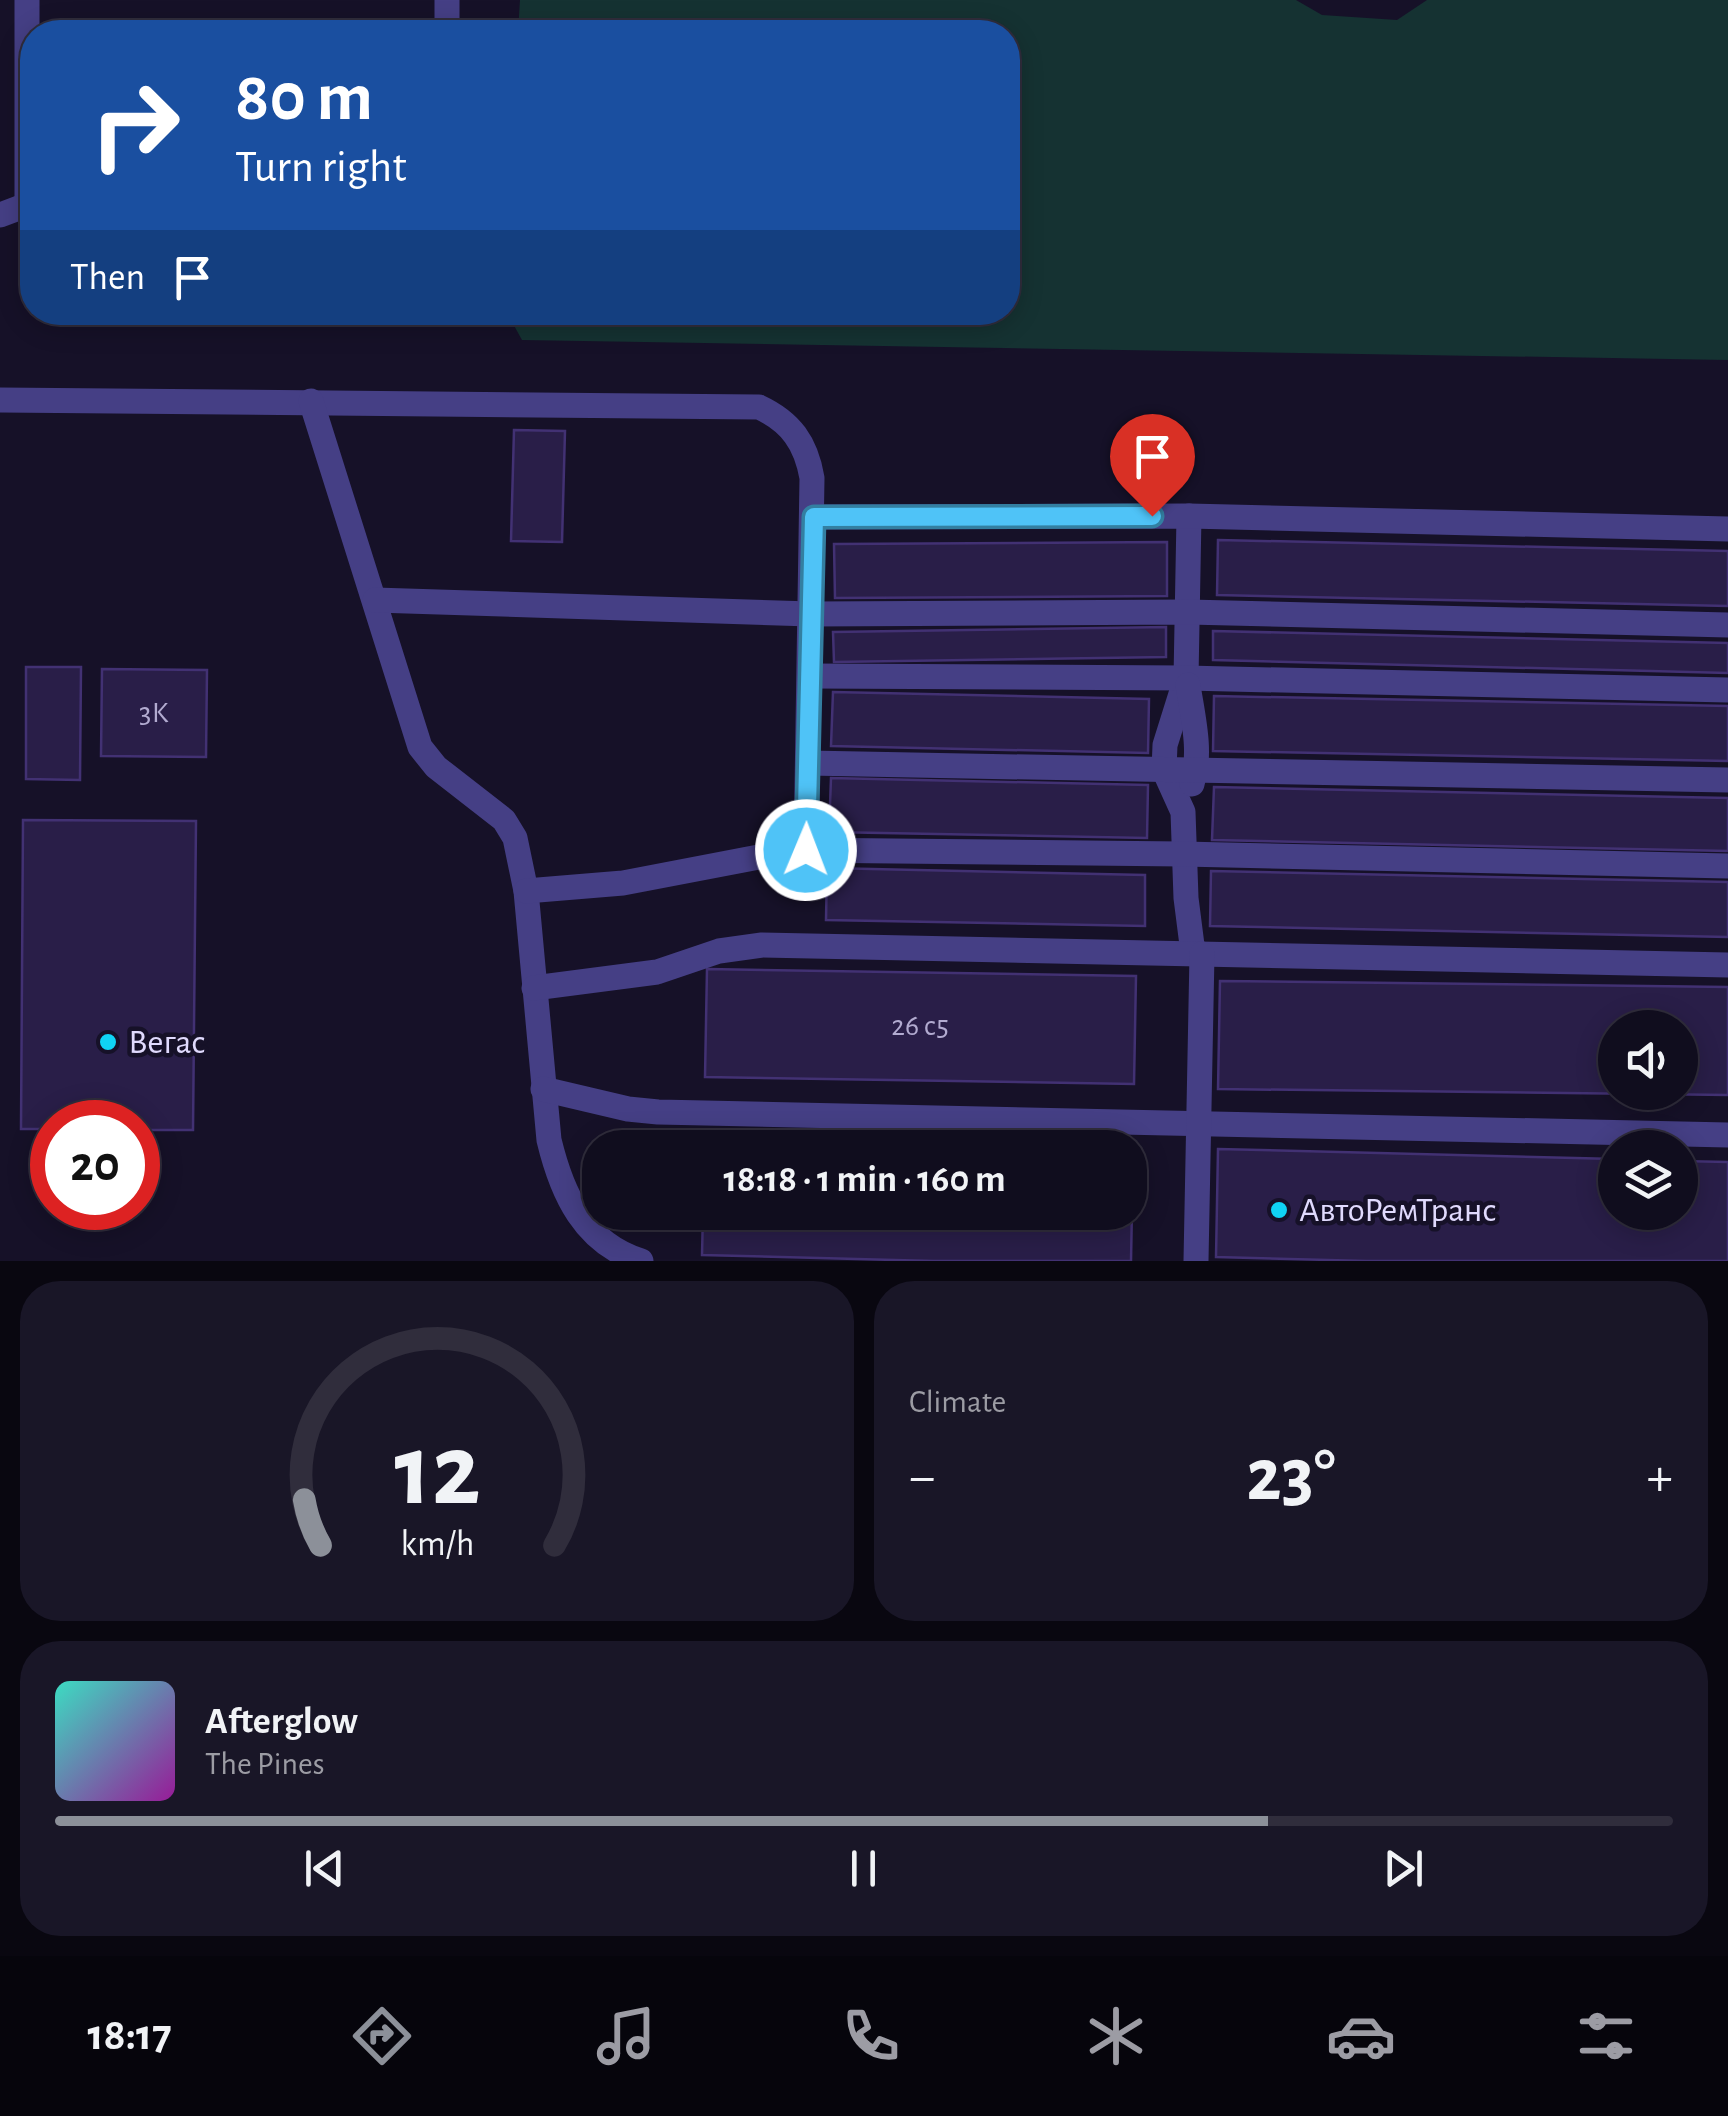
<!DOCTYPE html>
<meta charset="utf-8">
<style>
:root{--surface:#100d1e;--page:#191627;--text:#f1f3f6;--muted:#9c9ca4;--line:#302d3c;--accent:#8c9099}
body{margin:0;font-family:"Alegreya Sans",sans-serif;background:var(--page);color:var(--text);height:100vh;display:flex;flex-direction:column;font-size:38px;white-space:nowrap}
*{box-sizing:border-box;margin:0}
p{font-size:32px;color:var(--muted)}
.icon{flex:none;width:55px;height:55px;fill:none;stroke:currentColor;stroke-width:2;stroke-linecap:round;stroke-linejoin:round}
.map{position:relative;height:1261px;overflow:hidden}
.details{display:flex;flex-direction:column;gap:20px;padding:20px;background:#090710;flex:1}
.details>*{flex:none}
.banner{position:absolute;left:20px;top:20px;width:1000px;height:305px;border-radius:40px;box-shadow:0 5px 25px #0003,0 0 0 2px var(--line);background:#1a4fa0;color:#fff;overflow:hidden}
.tools{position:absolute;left:1598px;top:1010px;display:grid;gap:20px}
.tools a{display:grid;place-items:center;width:100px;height:100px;border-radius:50%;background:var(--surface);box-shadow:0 5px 25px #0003,0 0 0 2px var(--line);font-size:50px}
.speed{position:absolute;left:30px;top:1100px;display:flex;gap:20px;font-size:50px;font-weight:700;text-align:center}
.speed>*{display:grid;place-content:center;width:130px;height:130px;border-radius:50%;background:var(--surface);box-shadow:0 5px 25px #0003,0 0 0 2px var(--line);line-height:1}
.speed .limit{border:15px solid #d22;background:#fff;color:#111}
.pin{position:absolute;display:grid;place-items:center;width:85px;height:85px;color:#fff;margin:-102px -42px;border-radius:50% 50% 50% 0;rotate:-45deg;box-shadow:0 0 10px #0007}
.pin .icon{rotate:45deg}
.me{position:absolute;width:110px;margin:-55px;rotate:1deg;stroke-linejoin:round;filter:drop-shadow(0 0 8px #0008)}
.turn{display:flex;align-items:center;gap:35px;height:210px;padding:0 50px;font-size:45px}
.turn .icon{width:130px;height:130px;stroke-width:2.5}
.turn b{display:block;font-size:70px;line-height:85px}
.then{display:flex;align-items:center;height:95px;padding:0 50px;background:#0003;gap:20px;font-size:38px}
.big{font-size:75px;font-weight:600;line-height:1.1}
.details .widget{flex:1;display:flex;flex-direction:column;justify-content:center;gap:15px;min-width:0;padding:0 35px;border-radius:40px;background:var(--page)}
.details .dial{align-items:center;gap:0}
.dial svg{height:260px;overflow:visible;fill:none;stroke:var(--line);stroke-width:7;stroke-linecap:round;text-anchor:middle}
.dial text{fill:var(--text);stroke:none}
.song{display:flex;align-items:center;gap:30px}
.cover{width:120px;height:120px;border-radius:15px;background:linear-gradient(135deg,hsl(170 70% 55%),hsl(300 70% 35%))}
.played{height:10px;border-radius:5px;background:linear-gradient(90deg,var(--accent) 75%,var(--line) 75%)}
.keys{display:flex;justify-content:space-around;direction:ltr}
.heat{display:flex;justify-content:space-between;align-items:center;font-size:55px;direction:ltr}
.details .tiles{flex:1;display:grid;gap:20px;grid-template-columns:1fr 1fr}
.widget:last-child{grid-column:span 2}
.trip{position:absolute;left:582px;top:1130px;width:565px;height:100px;border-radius:40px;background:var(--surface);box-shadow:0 5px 25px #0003,0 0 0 2px var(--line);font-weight:600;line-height:100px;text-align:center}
.dock{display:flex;height:160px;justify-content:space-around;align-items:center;background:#06050c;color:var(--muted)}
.dock .icon{width:70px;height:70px}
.dock .on{color:var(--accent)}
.dock b{font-size:45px;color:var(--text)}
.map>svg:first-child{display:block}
.green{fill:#153232}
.building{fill:#291e48;stroke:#423173;stroke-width:2.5;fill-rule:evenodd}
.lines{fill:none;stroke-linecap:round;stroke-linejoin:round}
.minor{stroke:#453f85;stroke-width:25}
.route-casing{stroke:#337fa1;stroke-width:25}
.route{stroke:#4fc3f7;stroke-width:18}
.poi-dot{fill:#10d3f4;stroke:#161128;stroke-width:4}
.labels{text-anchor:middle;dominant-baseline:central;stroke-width:9;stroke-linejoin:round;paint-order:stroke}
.number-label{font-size:30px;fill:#b2abd0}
.poi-label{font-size:35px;fill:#e0dafd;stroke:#161128;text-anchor:start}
</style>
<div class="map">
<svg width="1728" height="1261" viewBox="0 0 1728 1261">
<rect width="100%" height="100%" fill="#161128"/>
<path class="green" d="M520,0H1296L1322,15L1397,20L1427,0H1728V360L522,340L507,313L1008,312V32H518Z"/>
<g class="building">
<path d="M514,430L565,431L562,542L511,541Z"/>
<path d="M1218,540L1728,551V606L1217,595Z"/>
<path d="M1167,542V596L835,598L834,544Z"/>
<path d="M1166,627V657L834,662L833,632Z"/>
<path d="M1213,631L1728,643V673L1213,660Z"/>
<path d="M26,667H81L80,780L26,779Z"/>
<path d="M102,669L207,670L206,757L101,756Z"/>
<path d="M833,692L1149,699L1148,753L831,746Z"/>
<path d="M1214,696L1728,706V761L1213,751Z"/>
<path d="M831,778L1148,785L1147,838L829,832Z"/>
<path d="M1214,787L1728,798V851L1212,840Z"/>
<path d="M23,820L196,821L193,1130H138V1122H52V1129H21Z"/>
<path d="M827,868L1145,875V926L826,920Z"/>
<path d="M1211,871L1728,882V937L1210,926Z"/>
<path d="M707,969L1136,976L1134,1084L705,1077Z"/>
<path d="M1220,981L1728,987V1095L1218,1089ZM1615,1028H1680V1092H1615Z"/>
<path d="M704,1144L841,1148H704Z"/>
<path d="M1218,1149L1615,1159V1212H1680V1161L1728,1162V1261H1366L1216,1257Z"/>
<path d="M1130,1155H1133L1131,1261H933L702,1255L703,1212H1130Z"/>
</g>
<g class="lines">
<g class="minor">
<path d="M27,0V203"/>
<path d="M447,32V0"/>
<path d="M0,215L32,203"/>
<path d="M0,400L759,407C791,422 806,443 812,478L806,850"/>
<path d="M311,401L420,747L436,767L504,820L515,838L526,891L549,1140C562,1194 584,1243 641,1261"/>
<path d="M1189,516L1186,678L1165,745L1164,770L1183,812L1186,898L1193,953"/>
<path d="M814,517L1189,516L1728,529"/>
<path d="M375,600L811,614L1188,612L1728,625"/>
<path d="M810,676L1186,678L1728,690"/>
<path d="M1188,685C1193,718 1202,752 1192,784"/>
<path d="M808,763L1728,780"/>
<path d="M526,891L623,883L795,850L1183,854L1728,866"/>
<path d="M534,988L657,972L719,951L762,945L1728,965"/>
<path d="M543,1089L628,1109L658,1112L1728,1135"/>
<path d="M1196,1261L1202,954"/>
</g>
</g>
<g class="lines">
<g class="route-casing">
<path id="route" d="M806,850L814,517L1152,516"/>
</g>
<use href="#route" class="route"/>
</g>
<g class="poi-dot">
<circle cx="108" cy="1042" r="10"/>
<circle cx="1279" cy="1210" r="10"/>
</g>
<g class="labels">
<g class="number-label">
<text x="154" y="713">3К</text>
<text x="920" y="1026">26 с5</text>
</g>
<g class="poi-label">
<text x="128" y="1042">Вегас</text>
<text x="1299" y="1210">АвтоРемТранс</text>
</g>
</g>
</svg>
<div class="tools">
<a><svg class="icon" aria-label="sound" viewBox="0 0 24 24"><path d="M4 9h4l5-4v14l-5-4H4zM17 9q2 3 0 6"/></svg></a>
<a><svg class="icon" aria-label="layers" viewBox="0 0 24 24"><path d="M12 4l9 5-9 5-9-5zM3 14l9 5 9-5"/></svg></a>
</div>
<div class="speed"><div class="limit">20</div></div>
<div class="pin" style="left:1152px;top:516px;background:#d93025"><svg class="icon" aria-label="arrive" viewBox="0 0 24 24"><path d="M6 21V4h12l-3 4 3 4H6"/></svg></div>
<svg class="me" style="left:806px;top:850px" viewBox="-20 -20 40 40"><circle r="17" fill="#4fc3f7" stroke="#fff" stroke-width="3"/><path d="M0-11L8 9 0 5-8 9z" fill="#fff"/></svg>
<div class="trip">18:18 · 1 min · 160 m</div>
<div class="banner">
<div class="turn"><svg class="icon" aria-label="right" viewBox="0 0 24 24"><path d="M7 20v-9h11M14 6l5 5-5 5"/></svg><div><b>80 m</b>Turn right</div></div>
<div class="then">Then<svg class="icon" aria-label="arrive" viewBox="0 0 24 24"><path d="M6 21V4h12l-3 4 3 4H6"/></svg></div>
</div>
</div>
<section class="details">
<div class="tiles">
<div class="widget dial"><svg viewBox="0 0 100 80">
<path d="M14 69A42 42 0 1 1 86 69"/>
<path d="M14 69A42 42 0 0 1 9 55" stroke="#8c9099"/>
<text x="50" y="56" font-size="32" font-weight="700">12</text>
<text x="50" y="72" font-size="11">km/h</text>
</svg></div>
<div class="widget"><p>Climate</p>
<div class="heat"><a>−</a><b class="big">23°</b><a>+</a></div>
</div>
<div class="widget">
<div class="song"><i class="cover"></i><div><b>Afterglow</b><p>The Pines</p></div></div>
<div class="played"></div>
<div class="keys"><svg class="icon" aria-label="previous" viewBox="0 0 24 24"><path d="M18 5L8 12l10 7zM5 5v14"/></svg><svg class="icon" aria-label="pause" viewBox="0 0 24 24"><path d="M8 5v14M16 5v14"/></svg><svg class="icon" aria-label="next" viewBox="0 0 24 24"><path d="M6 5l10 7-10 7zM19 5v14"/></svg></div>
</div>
</div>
</section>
<nav class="dock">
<b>18:17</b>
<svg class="icon on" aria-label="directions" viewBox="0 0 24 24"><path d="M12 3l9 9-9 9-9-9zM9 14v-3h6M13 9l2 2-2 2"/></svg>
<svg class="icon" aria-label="music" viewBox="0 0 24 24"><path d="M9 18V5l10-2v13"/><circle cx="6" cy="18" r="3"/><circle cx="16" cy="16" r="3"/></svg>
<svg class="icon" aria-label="phone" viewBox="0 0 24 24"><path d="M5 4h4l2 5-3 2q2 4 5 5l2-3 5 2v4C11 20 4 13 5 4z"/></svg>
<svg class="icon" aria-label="climate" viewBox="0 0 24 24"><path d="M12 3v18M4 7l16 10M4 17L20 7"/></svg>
<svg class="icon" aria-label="car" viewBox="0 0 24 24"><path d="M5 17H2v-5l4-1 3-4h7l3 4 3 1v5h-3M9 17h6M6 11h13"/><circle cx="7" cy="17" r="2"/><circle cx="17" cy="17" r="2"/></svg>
<svg class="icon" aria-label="filters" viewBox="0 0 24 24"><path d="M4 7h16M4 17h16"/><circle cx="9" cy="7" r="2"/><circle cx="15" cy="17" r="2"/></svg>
</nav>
